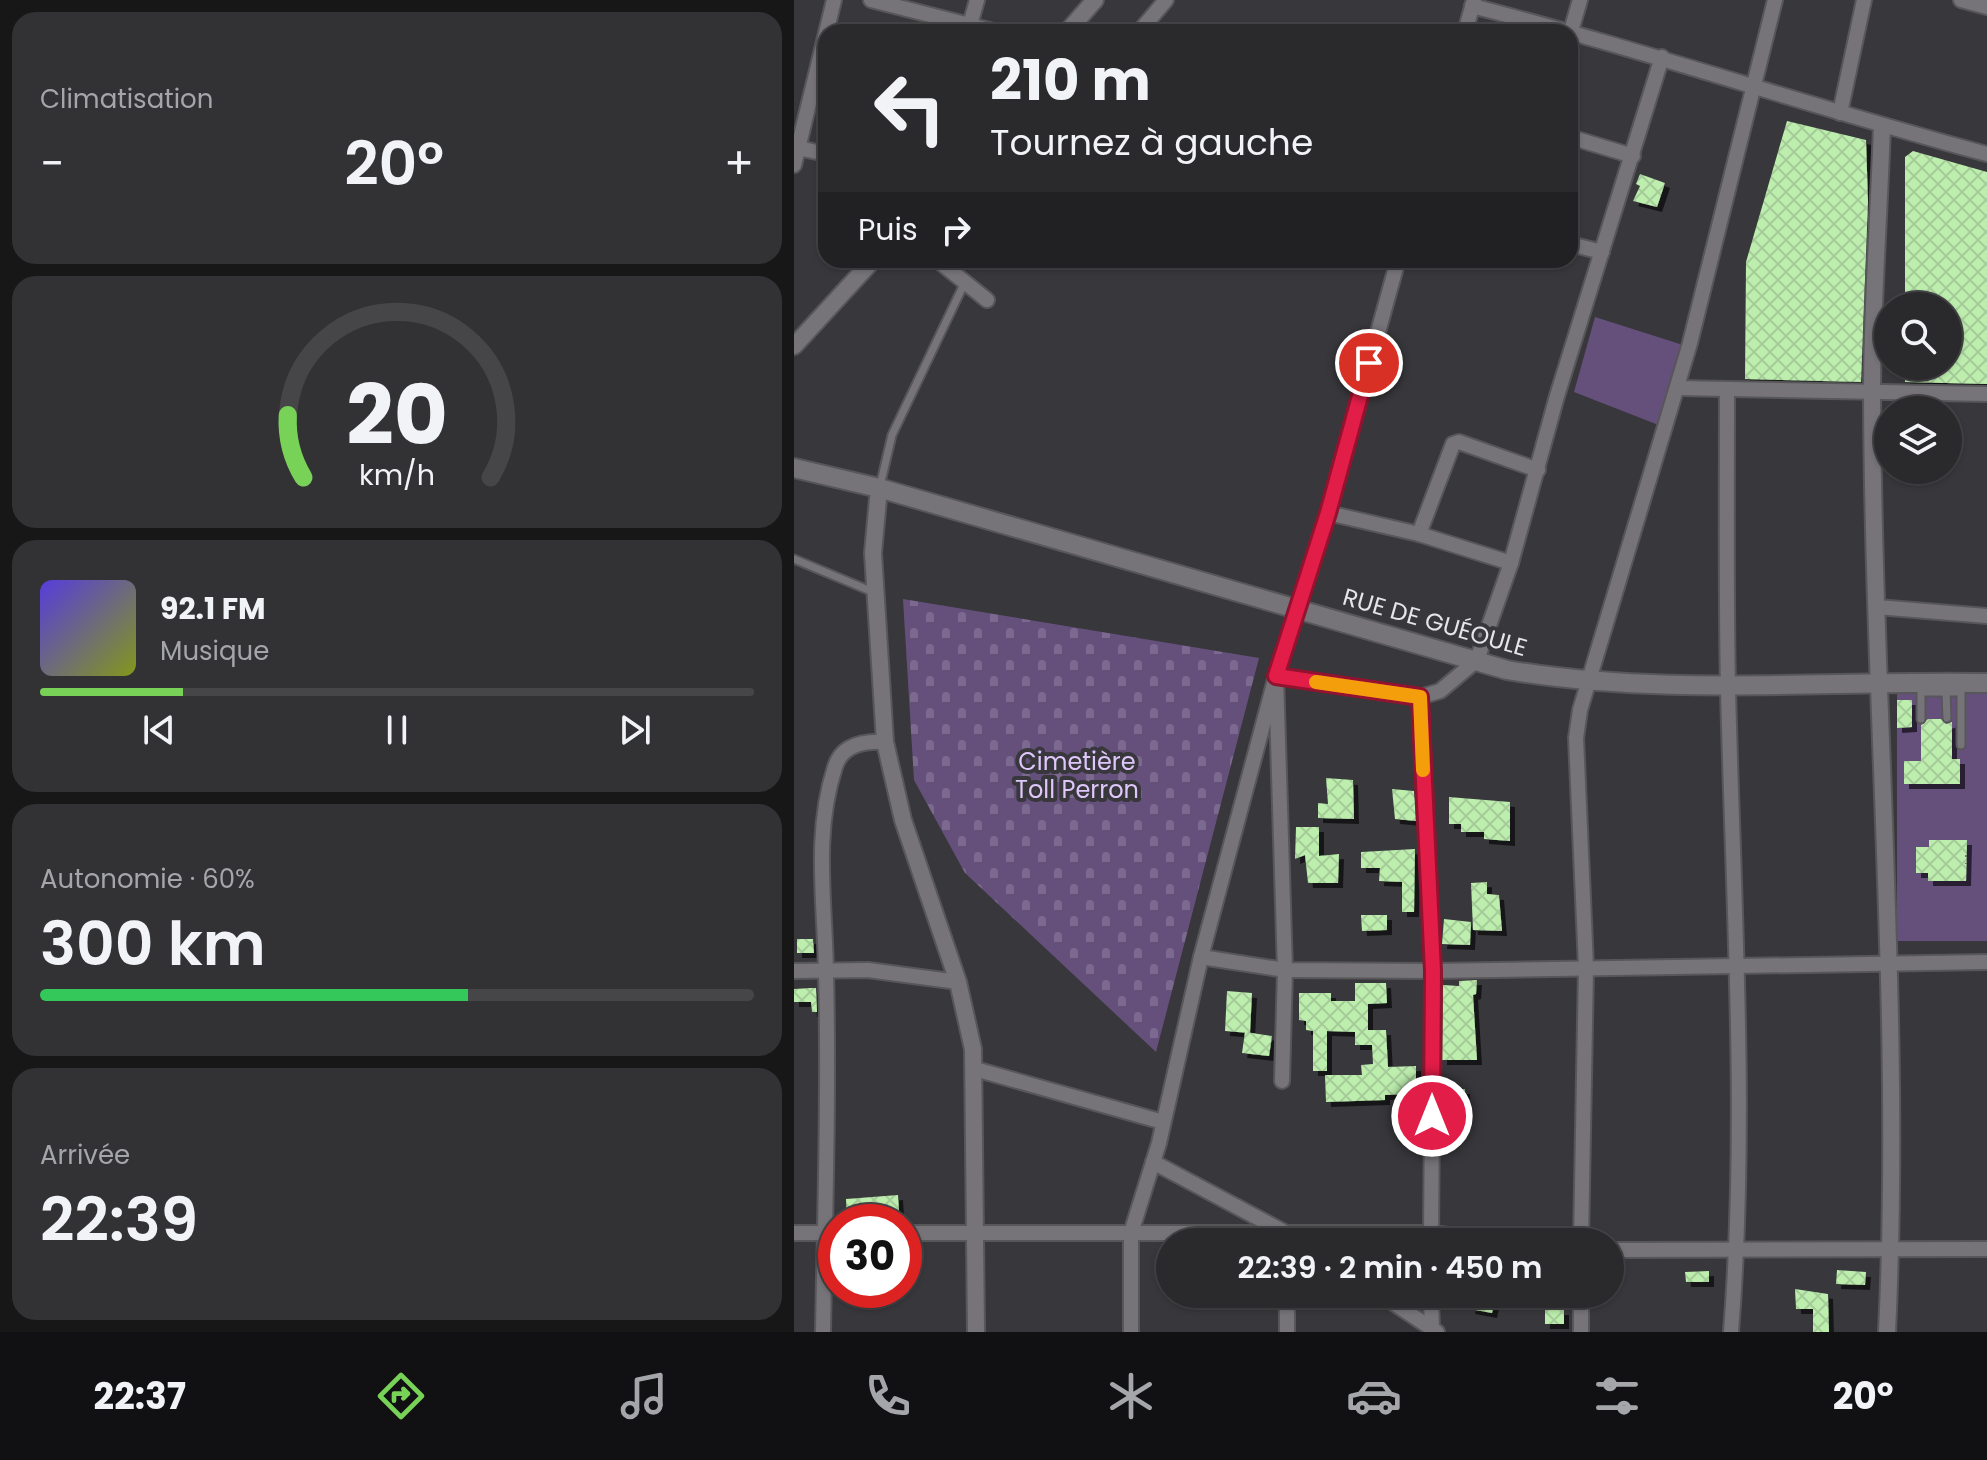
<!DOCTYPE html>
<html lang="fr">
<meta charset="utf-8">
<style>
:root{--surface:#2a292c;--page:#323134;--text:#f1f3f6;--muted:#a5a6a9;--line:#464548;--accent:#78d258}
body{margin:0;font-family:Poppins,sans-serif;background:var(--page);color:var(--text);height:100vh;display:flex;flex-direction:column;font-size:30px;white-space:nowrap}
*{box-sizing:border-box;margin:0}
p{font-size:26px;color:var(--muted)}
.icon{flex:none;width:44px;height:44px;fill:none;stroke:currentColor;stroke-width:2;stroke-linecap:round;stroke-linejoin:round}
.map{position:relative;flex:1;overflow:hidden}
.panel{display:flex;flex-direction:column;gap:12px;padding:12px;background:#171718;width:794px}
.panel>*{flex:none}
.top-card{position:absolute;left:24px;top:24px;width:760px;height:244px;border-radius:24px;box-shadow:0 2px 6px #0004,0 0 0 2px var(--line);background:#2a292c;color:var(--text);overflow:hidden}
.fabs{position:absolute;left:1080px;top:292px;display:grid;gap:16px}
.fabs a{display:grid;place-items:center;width:88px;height:88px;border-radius:50%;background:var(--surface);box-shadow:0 2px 6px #0004,0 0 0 2px var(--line);font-size:40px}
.speed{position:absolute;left:24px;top:1204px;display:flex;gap:16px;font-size:40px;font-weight:700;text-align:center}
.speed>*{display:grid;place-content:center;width:104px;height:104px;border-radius:50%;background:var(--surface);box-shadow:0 2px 6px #0004,0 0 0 2px var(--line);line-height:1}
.speed .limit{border:12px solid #d22;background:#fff;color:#111}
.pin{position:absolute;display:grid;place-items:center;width:68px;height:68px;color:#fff;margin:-34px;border:4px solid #fff;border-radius:50%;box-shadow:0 2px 8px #0007}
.me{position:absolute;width:88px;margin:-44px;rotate:0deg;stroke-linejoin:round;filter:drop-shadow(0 0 6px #0008)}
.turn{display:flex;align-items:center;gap:28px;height:168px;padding:0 40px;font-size:36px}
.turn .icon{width:104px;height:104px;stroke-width:2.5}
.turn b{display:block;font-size:56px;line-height:68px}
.then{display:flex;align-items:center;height:76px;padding:0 40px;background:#0003;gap:16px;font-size:30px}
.big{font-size:60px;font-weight:600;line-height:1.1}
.panel .tile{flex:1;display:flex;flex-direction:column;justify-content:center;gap:12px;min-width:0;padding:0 28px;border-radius:24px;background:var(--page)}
.panel .dial{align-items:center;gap:0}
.dial svg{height:208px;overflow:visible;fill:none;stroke:var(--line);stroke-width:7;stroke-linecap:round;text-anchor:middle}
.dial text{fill:var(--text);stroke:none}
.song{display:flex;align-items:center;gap:24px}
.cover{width:96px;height:96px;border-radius:12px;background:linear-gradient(135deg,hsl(250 70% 55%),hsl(70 70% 35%))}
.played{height:8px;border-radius:4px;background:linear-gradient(90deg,var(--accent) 20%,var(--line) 20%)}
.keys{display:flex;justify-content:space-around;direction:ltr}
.heat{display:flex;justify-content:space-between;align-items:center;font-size:44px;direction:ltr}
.charge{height:12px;border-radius:6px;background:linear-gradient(90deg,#34c759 60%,var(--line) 0)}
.trip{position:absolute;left:362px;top:1228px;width:468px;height:80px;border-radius:40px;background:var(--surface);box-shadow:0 2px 6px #0004,0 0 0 2px var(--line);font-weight:600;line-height:80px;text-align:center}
.tabs{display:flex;height:128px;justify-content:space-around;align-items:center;background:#111012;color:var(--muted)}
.tabs .icon{width:56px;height:56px}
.tabs .selected{color:var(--accent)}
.tabs b{font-size:36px;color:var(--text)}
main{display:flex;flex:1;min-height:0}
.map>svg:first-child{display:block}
.cemetery{fill:url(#cemetery-stones)}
.pitch{fill:#65507c}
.building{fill:url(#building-cross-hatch);filter:url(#shadow)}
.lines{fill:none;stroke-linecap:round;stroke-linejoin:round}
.service-casing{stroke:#575659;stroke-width:11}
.minor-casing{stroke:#575659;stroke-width:18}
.tertiary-casing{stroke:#575659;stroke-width:20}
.secondary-casing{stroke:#575659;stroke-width:22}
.path{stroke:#747376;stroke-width:2;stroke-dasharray:2 6;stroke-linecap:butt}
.service{stroke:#767479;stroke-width:7}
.minor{stroke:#767479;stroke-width:14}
.tertiary{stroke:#767479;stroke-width:16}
.secondary{stroke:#767479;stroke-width:18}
.route-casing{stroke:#92132f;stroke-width:20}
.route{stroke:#e11d48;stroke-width:14}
.slow{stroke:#f59e0b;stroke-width:14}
.labels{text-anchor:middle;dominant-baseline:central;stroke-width:8;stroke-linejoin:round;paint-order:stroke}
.street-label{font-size:24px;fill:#e6e5e8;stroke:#38373b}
.park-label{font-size:24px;fill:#dfc6fb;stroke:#38373b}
</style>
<main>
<section class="panel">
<div class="tile"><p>Climatisation</p>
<div class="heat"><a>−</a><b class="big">20°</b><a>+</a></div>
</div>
<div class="tile dial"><svg viewBox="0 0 100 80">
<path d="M14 69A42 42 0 1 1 86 69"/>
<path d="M14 69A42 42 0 0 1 8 45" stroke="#78d258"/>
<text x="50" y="56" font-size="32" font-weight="700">20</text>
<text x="50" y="72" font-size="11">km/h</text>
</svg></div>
<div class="tile">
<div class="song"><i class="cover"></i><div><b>92.1 FM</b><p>Musique</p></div></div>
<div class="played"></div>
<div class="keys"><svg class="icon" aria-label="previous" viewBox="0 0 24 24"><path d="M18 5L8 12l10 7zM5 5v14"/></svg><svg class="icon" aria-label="pause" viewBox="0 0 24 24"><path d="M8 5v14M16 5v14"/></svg><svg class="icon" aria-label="next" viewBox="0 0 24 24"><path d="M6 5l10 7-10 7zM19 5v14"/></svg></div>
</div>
<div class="tile"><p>Autonomie · 60%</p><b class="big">300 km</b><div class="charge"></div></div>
<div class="tile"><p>Arrivée</p><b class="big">22:39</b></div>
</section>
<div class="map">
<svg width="1193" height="1332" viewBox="0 0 1193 1332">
<defs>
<pattern id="cemetery-stones" width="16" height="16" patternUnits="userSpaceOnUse" patternTransform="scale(2)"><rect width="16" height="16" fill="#65507c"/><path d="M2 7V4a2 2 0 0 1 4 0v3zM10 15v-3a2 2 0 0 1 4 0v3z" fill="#7b698f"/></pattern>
<pattern id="building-cross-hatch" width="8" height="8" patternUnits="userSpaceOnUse" patternTransform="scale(2)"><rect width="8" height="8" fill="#bdeeae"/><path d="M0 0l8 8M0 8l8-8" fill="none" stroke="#a5cc99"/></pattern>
<filter id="shadow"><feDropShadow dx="5" dy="5" stdDeviation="0" flood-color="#0009"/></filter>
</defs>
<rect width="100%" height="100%" fill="#38373b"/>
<path class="cemetery" d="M109,599L465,658L362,1052L171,873L120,780Z"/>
<g class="pitch">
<path d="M801,317L889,345L867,426L780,392Z"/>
<rect x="1103" y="687" width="90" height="254"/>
</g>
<g class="building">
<path d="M993,121L1072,140L1074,202L1067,382L951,379L952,262Z"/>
<path d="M1119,151L1193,172V384L1111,382V366H1154V306H1111V157Z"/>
<path d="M846,174L871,183L863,207L839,201L846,186L842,184Z"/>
<path d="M1103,700H1118V727L1103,728Z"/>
<path d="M1134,719H1147L1152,724L1158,722V759H1166V784H1110V761H1127V725Z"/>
<path d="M532,778L559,780L560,819L524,818V803L534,804Z"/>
<path d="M598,789L620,791L622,821L601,819Z"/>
<path d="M655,797L716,802V841L690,839V832H667V824H655Z"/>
<path d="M502,827H525V856L545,854L544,883H514L511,855L501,859Z"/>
<path d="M1135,840H1173L1172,881H1134V873H1122V847H1135Z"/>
<path d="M621,849L620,912H608V882L585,881L586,868H567V852Z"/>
<path d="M693,882V894L705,895L708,931L679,930L677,883Z"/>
<path d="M567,915H593V930L568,931Z"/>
<path d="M650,919L677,922L676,945L648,944Z"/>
<path d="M3,939H19L20,953H3Z"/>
<path d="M683,980L682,994L679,995L683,1060H648L649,985L665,986V981Z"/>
<path d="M561,983H592L593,1003L574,1004V1030H592L594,1067L622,1066V1094L591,1095V1100L532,1102L531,1075H568L567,1065L579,1064L578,1045H561V1032L533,1031V1071H519V1031L512,1030V1021L505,1020V993H537V1001H561Z"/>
<path d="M17,988H22L23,1012H18L17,1002H0V989Z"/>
<path d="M433,991L458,993L456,1033L431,1031Z"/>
<path d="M451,1032L478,1036L475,1056L448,1053Z"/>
<path d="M653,1089H671L672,1123H648Z"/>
<path d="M104,1195L105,1211L69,1213V1222H53L52,1199Z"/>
<path d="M1043,1270L1072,1272L1071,1285L1042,1284Z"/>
<path d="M915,1271V1282H892L891,1272Z"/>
<path d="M1001,1289L1034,1294L1035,1332H1019V1309H1002Z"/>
<path d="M680,1294L701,1299L698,1313L676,1309Z"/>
<rect x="751" y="1310" width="19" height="14"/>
</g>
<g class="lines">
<g class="service-casing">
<g id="service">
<path d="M86,486L98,435L171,282"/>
<path d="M0,559L79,592"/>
<path d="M1152,691L1153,718"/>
<path d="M1127,719V692H1167V745"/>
</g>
</g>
<g class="minor-casing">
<g id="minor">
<path d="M77,0L203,32"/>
<path d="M1167,0L1193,7"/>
<path d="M678,6C851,50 1020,108 1193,154"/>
<path d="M777,31L786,0"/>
<path d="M174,32L183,0"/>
<path d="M345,32L372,0"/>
<path d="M671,32L680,0"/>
<path d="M1046,113L1070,0"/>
<path d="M776,137L839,156"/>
<path d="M0,147L32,154"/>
<path d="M0,165L40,0"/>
<path d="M776,244L808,252"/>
<path d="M150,260L147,263L193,300"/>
<path d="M884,388L1193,394"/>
<path d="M933,391C933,490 932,589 934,688C939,904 954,1116 937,1332"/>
<path d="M534,513L625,534L717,563"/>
<path d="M625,534L659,444L665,442L744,470"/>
<path d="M1083,607L1193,616"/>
<path d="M626,697L639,971L637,1242"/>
<path d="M407,957L491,970L639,971L1193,962"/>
<path d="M0,971L74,970L164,982"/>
<path d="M181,1069L369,1122"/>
<path d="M488,1081L491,970L482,676L626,697L646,691L683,660L717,563L763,396L868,57"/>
<path d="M359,1162L509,1242"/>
<path d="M0,1233H42"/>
<path d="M110,1233H637L714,1242"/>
<path d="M787,1242L792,967L782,738L786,710L896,343L981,0"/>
<path d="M816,1250L1193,1249"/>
<path d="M586,1294L643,1332"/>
<path d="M637,1294L638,1332"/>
<path d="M29,1332C31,1212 35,1092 32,972C31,903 19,834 41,767C48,744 71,741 91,742"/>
<path d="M337,1332V1233L365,1143L407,957L482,676L534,513L604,260"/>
<path d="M493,1332V1294"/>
<path d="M787,1332V1294"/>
</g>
</g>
<g class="tertiary-casing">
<g id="tertiary">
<path d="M273,32L301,0"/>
<path d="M1088,126C1085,215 1078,304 1078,393C1079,705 1108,1020 1093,1332"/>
<path d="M0,346L79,260"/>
<path d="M85,488L79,553L91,742L109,820L164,982L179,1049L182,1332"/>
</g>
</g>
<g class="secondary-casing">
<path id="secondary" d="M0,468L85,488L713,670C872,697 1033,680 1193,683"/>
</g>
<path class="path" d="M1172,855V864"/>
<use href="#service" class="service"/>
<use href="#minor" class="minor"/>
<use href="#tertiary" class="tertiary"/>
<use href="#secondary" class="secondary"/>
</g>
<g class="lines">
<g class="route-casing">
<path id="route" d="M575,363L534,513L482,676L626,697L639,971L638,1116"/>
</g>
<use href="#route" class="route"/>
<path class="slow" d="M522,682L626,697L629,770"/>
</g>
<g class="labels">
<g class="street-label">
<text transform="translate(641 622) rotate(16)">RUE DE GUÉOULE</text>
</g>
<g class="park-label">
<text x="283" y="761">Cimetière<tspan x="283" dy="28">Toll Perron</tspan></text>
</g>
</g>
</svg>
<div class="fabs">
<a><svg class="icon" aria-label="search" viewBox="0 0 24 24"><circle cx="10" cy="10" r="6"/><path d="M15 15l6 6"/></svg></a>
<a><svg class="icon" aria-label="layers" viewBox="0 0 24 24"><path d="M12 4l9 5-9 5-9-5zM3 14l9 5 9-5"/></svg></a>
</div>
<div class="speed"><div class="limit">30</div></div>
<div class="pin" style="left:575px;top:363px;background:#d93025"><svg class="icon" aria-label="arrive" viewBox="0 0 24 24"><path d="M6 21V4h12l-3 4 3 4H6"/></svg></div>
<svg class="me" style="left:638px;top:1116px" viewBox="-20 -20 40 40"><circle r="17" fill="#e11d48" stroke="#fff" stroke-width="3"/><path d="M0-11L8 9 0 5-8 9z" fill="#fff"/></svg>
<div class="trip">22:39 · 2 min · 450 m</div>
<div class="top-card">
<div class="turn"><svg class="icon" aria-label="left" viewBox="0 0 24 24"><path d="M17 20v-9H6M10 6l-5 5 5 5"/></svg><div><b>210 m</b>Tournez à gauche</div></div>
<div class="then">Puis<svg class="icon" aria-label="right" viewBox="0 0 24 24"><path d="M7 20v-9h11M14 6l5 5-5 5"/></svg></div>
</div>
</div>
</main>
<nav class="tabs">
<b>22:37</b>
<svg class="icon selected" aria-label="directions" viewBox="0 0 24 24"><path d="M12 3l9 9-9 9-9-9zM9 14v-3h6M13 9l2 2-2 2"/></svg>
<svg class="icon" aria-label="music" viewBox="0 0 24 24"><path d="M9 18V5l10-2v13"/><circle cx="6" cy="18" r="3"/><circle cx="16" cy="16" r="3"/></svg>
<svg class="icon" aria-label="phone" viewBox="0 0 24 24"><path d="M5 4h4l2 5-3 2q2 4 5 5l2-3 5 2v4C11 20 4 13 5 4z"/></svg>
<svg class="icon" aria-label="climate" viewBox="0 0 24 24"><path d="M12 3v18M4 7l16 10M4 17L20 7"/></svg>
<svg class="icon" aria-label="car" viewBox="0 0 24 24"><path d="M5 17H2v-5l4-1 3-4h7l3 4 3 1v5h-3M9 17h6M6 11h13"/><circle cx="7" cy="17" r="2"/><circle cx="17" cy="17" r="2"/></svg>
<svg class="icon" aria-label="filters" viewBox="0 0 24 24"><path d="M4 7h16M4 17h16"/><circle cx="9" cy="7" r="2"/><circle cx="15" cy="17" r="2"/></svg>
<b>20°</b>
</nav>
